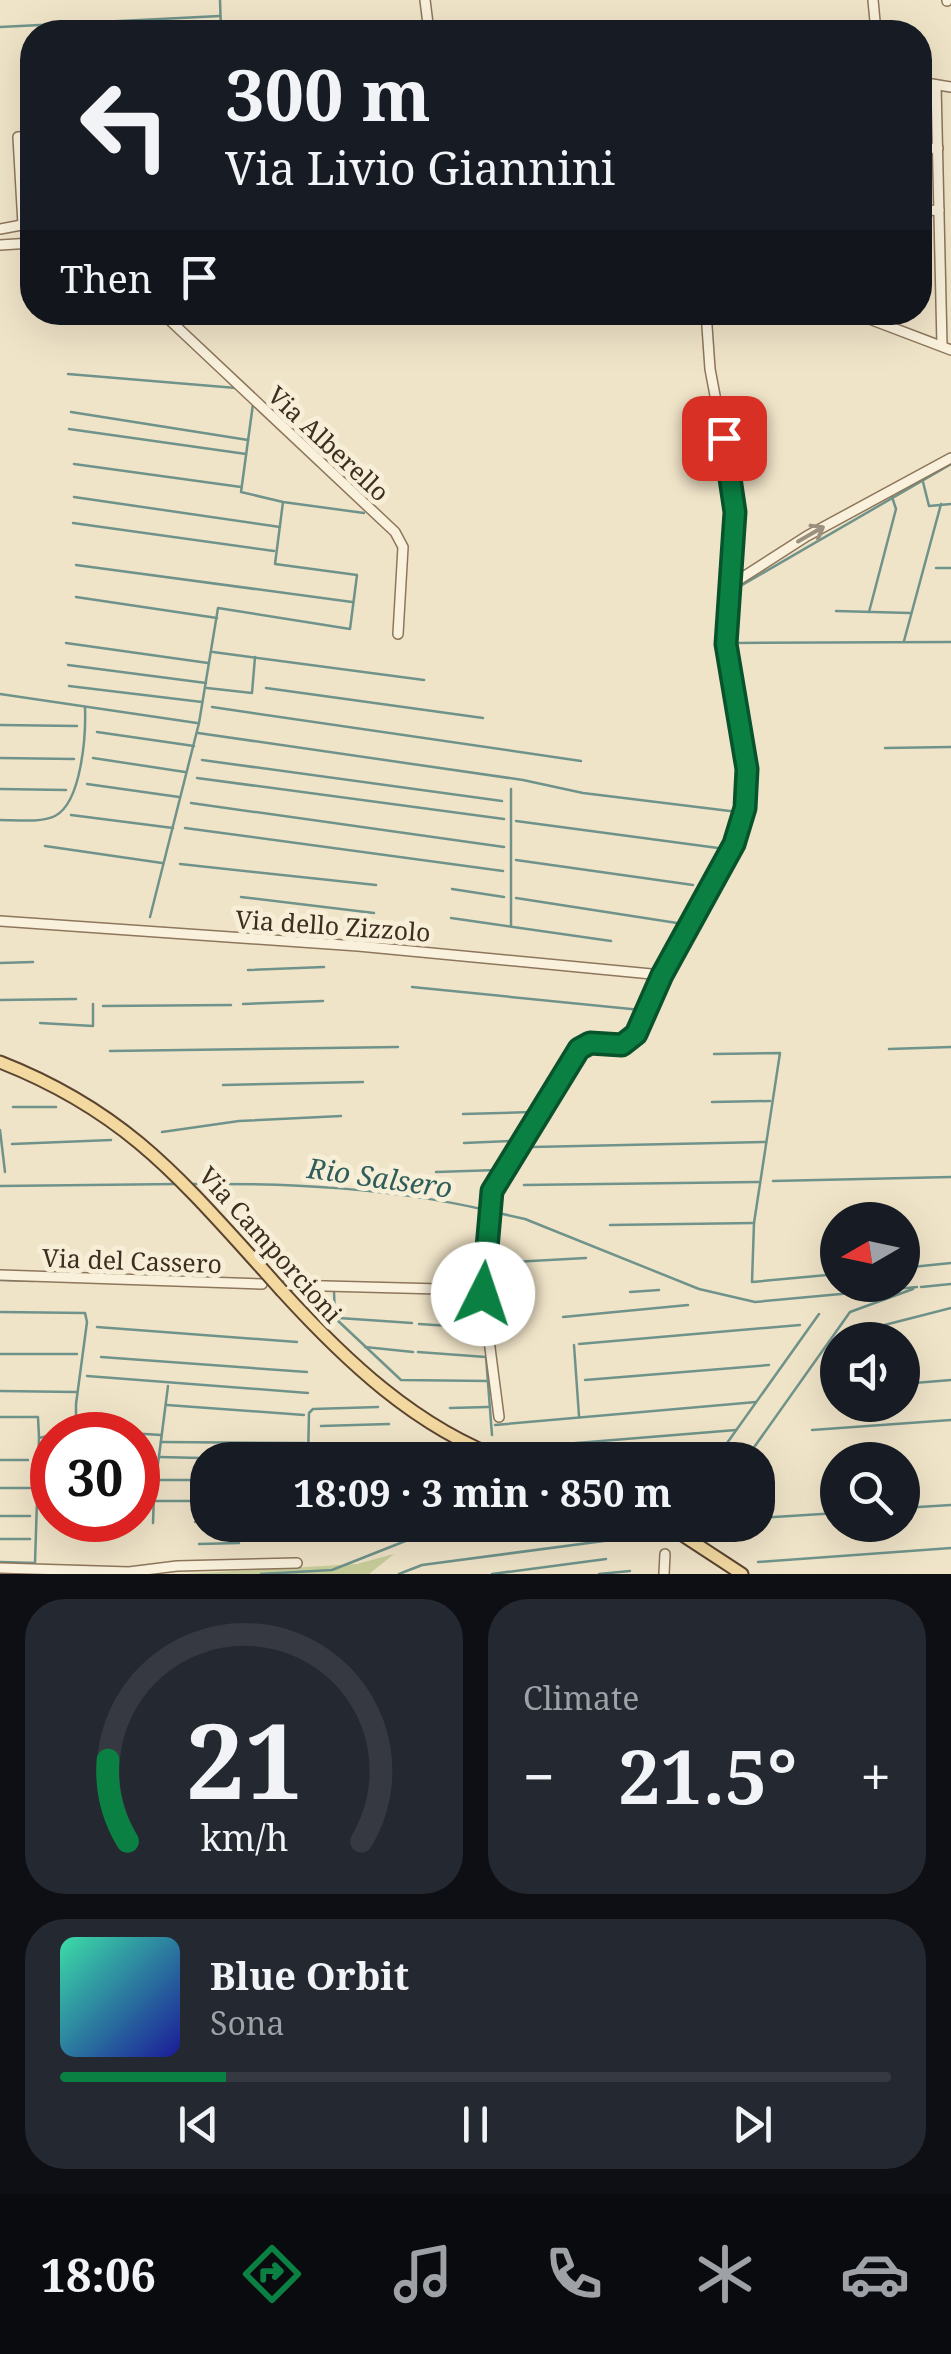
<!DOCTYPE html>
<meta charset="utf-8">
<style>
:root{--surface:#171b24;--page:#242831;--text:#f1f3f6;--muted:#9ea1a6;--line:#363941;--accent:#0b8043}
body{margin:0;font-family:"Noto Serif",serif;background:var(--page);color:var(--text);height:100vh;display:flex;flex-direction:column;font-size:38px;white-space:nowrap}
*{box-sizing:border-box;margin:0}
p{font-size:32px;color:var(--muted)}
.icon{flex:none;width:55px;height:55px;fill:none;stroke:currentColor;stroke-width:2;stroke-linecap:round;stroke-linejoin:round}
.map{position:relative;height:1574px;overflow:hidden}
.sheet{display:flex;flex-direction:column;gap:25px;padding:25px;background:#0d0f14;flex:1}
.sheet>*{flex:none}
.top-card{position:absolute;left:20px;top:20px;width:912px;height:305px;border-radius:40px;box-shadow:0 10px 40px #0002;background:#171b24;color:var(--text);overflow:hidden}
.needle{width:65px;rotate:261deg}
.controls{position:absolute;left:820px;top:1202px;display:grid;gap:20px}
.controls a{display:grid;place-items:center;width:100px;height:100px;border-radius:50%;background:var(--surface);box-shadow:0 10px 40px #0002;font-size:50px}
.speed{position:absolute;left:30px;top:1412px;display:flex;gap:20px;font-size:50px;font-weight:700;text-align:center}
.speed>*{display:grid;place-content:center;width:130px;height:130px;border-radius:50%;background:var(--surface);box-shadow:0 10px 40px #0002;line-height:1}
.speed .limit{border:15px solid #d22;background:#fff;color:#111}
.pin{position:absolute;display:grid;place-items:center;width:85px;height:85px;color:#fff;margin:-42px;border-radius:20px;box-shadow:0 5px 15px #0006}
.me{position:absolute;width:110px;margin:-55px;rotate:4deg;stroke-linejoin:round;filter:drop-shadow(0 0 8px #0008)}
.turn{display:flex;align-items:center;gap:35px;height:210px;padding:0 40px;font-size:45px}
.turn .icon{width:130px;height:130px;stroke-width:2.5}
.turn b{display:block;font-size:70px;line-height:85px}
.then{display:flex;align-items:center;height:95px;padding:0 40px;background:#0003;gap:20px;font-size:38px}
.big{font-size:75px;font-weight:700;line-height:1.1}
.sheet .widget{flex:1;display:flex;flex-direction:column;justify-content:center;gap:15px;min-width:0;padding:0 35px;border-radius:40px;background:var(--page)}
.sheet .dial{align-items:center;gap:0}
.dial svg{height:260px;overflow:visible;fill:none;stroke:var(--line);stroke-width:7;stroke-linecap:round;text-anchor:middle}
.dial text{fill:var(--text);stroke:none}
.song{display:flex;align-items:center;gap:30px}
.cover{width:120px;height:120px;border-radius:15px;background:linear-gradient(135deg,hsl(160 70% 55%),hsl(240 70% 35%))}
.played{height:10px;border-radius:5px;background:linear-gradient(90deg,var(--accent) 20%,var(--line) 20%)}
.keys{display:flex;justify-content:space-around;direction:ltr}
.heat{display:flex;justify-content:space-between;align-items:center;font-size:55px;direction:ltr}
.sheet .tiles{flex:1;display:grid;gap:25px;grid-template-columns:1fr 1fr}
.widget:last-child{grid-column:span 2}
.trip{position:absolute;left:190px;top:1442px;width:585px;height:100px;border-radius:40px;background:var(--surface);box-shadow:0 10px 40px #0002;font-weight:700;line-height:100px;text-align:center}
.menu{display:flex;height:160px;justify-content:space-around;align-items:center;background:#090b0e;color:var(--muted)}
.menu .icon{width:70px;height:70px}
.menu .on{color:var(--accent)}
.menu b{font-size:45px;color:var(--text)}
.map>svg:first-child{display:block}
.green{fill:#c9cf9b}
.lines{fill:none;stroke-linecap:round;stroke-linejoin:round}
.stream{stroke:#6f938a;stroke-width:2.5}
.minor-casing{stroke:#8d765c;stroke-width:12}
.major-casing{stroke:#5b4430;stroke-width:15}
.minor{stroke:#faf1dc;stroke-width:9}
.major{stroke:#f3d9a0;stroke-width:11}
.major-bridge-casing{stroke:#5b4430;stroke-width:15;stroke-linecap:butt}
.major-bridge{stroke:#f3d9a0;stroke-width:11}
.oneway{stroke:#9c907e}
.route-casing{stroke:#07532c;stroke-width:25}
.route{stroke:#0b8043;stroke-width:18}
.labels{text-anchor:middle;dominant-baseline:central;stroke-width:10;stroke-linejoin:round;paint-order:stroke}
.street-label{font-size:25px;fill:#3d2e20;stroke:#f7eed8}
.water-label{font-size:28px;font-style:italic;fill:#2f5d5a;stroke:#f7eed8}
</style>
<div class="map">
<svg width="951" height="1574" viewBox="0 0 951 1574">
<rect width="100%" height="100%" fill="#f0e4c8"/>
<path class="green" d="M394,1554L369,1574H185L357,1564Z"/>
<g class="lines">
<g class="stream">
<path d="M220,0L221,32"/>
<path d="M0,27L220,16"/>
<path d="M68,374L236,388"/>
<path d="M253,404L241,492L283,502L364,513"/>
<path d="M71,412L248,440"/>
<path d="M69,429L246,454"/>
<path d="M74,464L241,487"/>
<path d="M923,482L929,506L951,504"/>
<path d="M74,497L280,527"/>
<path d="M73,523L274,551"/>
<path d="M76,565L352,602"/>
<path d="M936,568H951"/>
<path d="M76,597L217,618"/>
<path d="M836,611L910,613"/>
<path d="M869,612L896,509L892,497"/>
<path d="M904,641L941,504"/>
<path d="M66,643L208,663"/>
<path d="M734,643L951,642"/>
<path d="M213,652L424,680"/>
<path d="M68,665L206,683"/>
<path d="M69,686L202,702"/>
<path d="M207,688L252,693L255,657"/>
<path d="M266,688L483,718"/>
<path d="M0,694L197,723"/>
<path d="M212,707L581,761"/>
<path d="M0,725L77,726"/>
<path d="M97,732L194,746"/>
<path d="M198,733L523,780L583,793L738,812"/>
<path d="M885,748L951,747"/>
<path d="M0,758L74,759"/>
<path d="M93,758L185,772"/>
<path d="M202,760L502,801"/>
<path d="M197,778L504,819"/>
<path d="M87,784L179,797"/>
<path d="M0,789L66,790"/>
<path d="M191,803L504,847"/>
<path d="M71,815L173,828"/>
<path d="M0,820C15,820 41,823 55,816C82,802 86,734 85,707"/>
<path d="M516,821L718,848"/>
<path d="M185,828L503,871"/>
<path d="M45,846L162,863"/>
<path d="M516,860L693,885"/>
<path d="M180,864L376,885"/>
<path d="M452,889L504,897"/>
<path d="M241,897L374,913"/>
<path d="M516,898L677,923"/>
<path d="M150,917L199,723L218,608L350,629L357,575L275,564L283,502"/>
<path d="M451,918L611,941"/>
<path d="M511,925V789"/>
<path d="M0,963L33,962"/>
<path d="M673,968C704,913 752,851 755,786C757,720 720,653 737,588L951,464"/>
<path d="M248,970L324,967"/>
<path d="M412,987L641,1010"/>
<path d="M0,1000L76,999"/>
<path d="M243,1004L323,1001"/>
<path d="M103,1006L231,1005"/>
<path d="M40,1023L93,1026V1004"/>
<path d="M889,1049L951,1047"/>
<path d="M110,1051L398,1047"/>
<path d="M714,1054L780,1053L754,1223L752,1282L838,1274"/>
<path d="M223,1085L363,1082"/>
<path d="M712,1102L770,1101"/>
<path d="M13,1107H56"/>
<path d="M463,1114L532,1112"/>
<path d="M0,1130L5,1172"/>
<path d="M162,1132L239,1121L341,1116"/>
<path d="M464,1143L513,1141"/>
<path d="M12,1144L111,1140"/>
<path d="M532,1147L766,1142"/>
<path d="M436,1172L497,1170"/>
<path d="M773,1181L951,1177"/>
<path d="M191,1184C291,1183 390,1188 486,1210"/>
<path d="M524,1185L758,1182"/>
<path d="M0,1186L178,1184"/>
<path d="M494,1212L525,1219L699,1289L755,1302L917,1287"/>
<path d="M610,1225L754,1223"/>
<path d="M492,1263L586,1258"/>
<path d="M902,1268L951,1263"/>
<path d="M0,1280L33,1281"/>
<path d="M921,1287L951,1284"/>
<path d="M334,1291L335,1318L401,1380L488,1381"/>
<path d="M630,1292L659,1290"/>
<path d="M0,1312L85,1313L87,1322L76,1404V1432L55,1435"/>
<path d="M563,1317L688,1305"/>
<path d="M339,1318L412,1323"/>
<path d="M419,1324L481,1328"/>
<path d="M97,1327L297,1342"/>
<path d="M865,1330L951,1308"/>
<path d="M579,1344L800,1325"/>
<path d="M574,1345L579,1416"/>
<path d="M365,1347L413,1352"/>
<path d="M418,1352L486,1357L492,1435"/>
<path d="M0,1354H77"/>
<path d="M101,1357L307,1372"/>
<path d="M87,1376L308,1393"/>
<path d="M585,1380L769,1365"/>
<path d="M902,1384L951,1380"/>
<path d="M0,1391L76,1392"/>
<path d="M167,1405L304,1415"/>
<path d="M450,1408L488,1407"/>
<path d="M0,1417H38L39,1437"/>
<path d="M495,1425L756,1402"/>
<path d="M321,1426L389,1424"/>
<path d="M812,1430L951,1420"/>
<path d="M97,1431L161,1435"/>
<path d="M161,1442L305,1443"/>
<path d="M552,1445L736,1430"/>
<path d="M159,1457L282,1460"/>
<path d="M0,1460H28"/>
<path d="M308,1460L309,1413L313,1409L378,1407"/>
<path d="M715,1460L819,1314"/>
<path d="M745,1460L850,1312L913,1289"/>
<path d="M50,1475H52"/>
<path d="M138,1480H208"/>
<path d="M0,1488H37"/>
<path d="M154,1501H208"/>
<path d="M902,1508L951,1505"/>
<path d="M0,1516H30"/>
<path d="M758,1518L838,1513"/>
<path d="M195,1522L208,1521"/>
<path d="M153,1523L154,1495L168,1386"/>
<path d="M306,1536V1525"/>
<path d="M0,1539H30"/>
<path d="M199,1544L239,1543"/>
<path d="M0,1562L35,1563L39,1438L52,1435"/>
<path d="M758,1562L951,1548"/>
<path d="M261,1574L332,1570L413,1538L527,1525"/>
<path d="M399,1574L422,1565L649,1535L663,1530"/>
<path d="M492,1574L606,1559"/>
<path d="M599,1574L630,1571"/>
</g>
<g class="minor-casing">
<g id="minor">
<path d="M425,0L429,32"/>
<path d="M873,0L876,32"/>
<path d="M947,1V0"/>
<path d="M920,82L951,87"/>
<path d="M936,85L942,345"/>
<path d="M920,149L938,148"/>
<path d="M920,211L939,210"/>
<path d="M23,225L18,137L32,136"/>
<path d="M0,229L32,223"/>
<path d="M0,245L32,243"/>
<path d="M161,312L395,532L403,547L398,634"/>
<path d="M851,312L951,350"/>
<path d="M729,586L807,536L951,458"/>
<path d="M0,921L358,946L662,975"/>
<path d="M0,1275L262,1284"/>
<path d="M287,1285L440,1289L483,1294"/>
<path d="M499,1417L483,1294L490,1196L579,1049L590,1043L622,1045L636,1034L662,975L735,844L745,808V750L725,629L734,496L710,369L706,312"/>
<path d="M0,1568L129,1572L177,1566L297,1563"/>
<path d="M664,1574L665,1554"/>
</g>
</g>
<g class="major-casing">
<g id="major">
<path d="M0,1062C125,1111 179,1177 266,1273"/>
<path d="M282,1291C345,1360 416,1428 506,1460"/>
<path d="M667,1525L742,1574"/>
</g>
</g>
<use href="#minor" class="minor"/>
<use href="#major" class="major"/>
<g class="major-bridge-casing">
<path id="major-bridge" d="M266,1273L282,1291"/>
</g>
<use href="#major-bridge" class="major-bridge"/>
</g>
<defs><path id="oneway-shaft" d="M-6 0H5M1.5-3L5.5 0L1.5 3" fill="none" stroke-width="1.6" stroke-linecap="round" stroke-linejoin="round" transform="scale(2.5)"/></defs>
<use class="oneway" href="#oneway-shaft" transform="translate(811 534) rotate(-30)"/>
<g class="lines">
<g class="route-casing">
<path id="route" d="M483,1294L492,1191L579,1049L590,1043L622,1045L636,1034L662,975L734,844L745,808L747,769L726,644L735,512L724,438"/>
</g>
<use href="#route" class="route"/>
</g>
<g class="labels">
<g class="street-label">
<text transform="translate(329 443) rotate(43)">Via Alberello</text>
<text transform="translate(333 925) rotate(4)">Via dello Zizzolo</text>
<text transform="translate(271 1244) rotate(48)">Via Camporcioni</text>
<text transform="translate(132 1260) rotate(2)">Via del Cassero</text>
</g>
<g class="water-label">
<text transform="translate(380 1177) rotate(8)">Rio Salsero</text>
</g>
</g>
</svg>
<div class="controls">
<a><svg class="needle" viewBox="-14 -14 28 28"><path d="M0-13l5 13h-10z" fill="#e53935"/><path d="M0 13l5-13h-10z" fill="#9ea1a6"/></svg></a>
<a><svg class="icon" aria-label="sound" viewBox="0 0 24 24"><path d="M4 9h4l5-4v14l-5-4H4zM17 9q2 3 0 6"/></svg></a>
<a><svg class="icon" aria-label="search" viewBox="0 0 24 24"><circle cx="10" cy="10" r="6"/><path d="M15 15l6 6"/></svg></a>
</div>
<div class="speed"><div class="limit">30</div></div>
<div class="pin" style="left:724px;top:438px;background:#d93025"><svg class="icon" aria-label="arrive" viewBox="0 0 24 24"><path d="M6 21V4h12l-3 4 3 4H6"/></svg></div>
<svg class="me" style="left:483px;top:1294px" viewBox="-20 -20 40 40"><circle r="19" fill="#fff"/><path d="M0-13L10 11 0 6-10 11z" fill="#0b8043"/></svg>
<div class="trip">18:09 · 3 min · 850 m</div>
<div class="top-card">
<div class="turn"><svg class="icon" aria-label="left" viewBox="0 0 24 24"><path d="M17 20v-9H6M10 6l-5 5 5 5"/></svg><div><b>300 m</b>Via Livio Giannini</div></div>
<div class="then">Then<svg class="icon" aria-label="arrive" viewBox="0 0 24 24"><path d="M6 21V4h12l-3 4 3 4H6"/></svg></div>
</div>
</div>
<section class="sheet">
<div class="tiles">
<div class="widget dial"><svg viewBox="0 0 100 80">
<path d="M14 69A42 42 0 1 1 86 69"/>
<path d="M14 69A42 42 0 0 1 8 44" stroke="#0b8043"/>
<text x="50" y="56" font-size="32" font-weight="700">21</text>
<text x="50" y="72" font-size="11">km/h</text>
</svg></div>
<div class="widget"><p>Climate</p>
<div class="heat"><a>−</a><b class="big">21.5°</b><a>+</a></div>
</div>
<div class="widget">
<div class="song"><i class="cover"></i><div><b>Blue Orbit</b><p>Sona</p></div></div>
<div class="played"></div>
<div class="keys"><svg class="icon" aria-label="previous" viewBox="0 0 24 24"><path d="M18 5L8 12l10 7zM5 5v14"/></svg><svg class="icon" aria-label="pause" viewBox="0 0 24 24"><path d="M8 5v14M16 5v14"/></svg><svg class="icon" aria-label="next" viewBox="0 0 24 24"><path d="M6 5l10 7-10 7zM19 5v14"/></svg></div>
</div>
</div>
</section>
<nav class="menu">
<b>18:06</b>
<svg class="icon on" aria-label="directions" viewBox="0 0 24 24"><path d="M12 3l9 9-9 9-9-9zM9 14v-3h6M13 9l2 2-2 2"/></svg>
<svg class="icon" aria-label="music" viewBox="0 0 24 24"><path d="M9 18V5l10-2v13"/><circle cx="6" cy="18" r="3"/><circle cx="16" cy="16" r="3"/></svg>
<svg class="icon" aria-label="phone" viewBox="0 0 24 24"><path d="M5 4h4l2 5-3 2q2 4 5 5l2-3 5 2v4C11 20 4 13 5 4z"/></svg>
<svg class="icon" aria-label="climate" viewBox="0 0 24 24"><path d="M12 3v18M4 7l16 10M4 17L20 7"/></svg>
<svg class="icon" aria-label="car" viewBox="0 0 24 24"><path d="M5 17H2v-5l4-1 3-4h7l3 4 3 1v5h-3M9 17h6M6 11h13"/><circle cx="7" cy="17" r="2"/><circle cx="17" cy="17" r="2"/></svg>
</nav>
